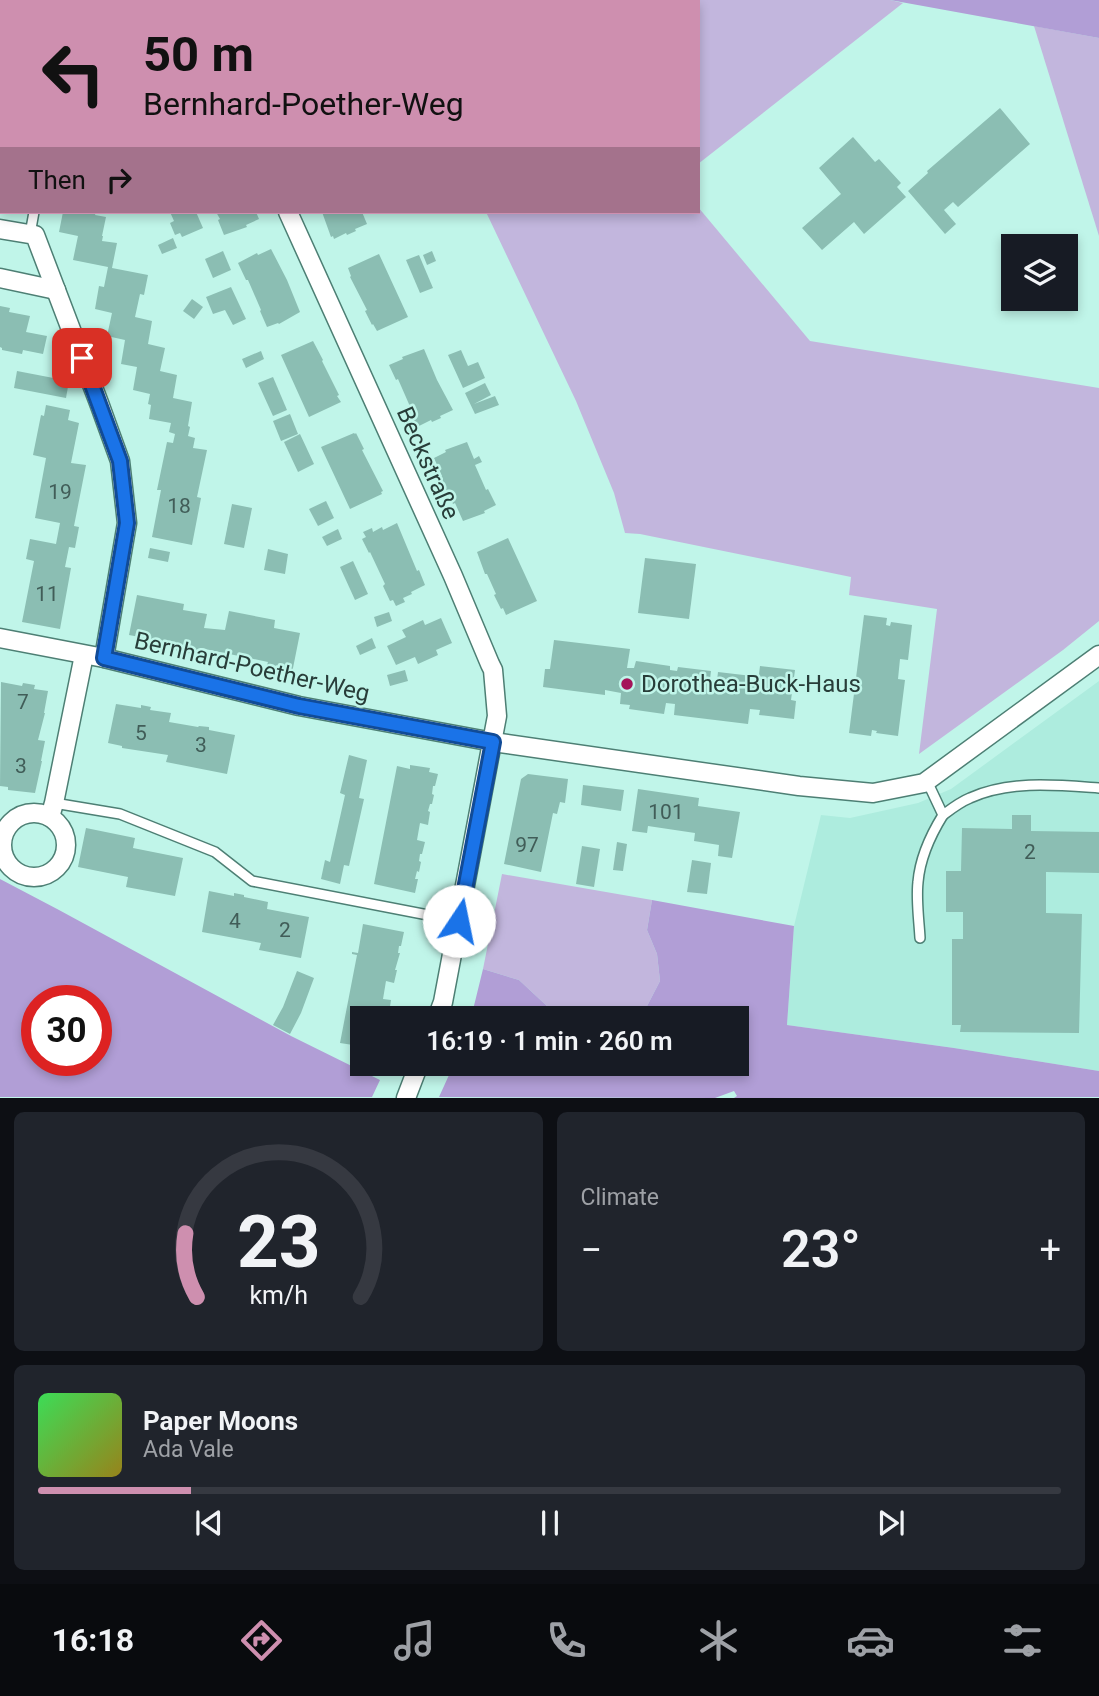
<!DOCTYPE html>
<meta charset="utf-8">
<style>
:root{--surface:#171b24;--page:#20242c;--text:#f1f3f6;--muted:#9ea1a6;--line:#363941;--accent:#ce8faf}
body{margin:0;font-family:Roboto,sans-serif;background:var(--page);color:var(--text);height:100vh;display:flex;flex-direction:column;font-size:26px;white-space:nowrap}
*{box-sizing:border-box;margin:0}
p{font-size:23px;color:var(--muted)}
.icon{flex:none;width:38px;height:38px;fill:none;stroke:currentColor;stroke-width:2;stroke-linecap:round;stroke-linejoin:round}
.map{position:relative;height:1098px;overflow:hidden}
.sheet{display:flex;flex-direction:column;gap:14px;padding:14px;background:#0d0f14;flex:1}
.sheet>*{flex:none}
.banner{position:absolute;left:0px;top:0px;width:700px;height:214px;box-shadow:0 4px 10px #0003;background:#ce8faf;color:#111;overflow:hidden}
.tools{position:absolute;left:1001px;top:234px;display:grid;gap:14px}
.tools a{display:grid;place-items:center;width:77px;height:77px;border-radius:0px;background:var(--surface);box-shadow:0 4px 10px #0003;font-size:35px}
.speed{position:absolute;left:21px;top:985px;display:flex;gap:14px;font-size:35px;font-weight:700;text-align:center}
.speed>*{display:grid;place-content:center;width:91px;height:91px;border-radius:50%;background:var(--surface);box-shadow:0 4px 10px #0003;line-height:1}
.speed .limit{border:10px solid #d22;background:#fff;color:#111}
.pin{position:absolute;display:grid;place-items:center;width:60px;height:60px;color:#fff;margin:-30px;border-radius:14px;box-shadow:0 4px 10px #0006}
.me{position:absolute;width:77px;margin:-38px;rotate:11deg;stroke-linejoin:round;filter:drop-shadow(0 0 5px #0008)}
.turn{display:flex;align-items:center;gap:24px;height:147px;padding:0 28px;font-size:32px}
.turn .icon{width:91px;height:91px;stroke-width:2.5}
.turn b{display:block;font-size:49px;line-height:60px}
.then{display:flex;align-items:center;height:66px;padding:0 28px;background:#0003;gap:14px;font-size:26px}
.big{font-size:52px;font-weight:600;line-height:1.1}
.sheet .tile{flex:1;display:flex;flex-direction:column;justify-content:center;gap:10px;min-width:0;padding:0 24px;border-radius:10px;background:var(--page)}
.sheet .dial{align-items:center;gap:0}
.dial svg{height:182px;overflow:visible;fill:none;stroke:var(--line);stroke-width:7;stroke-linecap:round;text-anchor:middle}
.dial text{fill:var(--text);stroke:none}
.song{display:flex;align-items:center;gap:21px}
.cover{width:84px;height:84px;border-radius:10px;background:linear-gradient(135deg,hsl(130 70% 55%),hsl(50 70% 35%))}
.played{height:7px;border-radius:4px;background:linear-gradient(90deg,var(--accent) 15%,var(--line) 15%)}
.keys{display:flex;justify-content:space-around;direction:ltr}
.heat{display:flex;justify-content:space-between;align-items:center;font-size:38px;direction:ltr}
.sheet .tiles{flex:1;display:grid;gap:14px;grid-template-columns:1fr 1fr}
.tile:last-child{grid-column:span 2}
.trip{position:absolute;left:350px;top:1006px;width:399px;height:70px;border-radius:0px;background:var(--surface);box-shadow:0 4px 10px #0003;font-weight:600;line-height:70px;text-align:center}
.tabs{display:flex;height:112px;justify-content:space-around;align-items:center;background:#090b0e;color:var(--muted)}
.tabs .icon{width:49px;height:49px}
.tabs .current{color:var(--accent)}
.tabs b{font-size:32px;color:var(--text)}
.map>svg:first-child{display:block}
.built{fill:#adecde}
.green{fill:#c2b6dd}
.forest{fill:#b19ed6;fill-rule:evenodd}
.building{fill:#8bbeb3}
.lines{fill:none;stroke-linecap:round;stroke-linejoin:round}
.lane-casing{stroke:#4d7f74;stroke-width:12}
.street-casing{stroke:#4d7f74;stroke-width:21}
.lane{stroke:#fff;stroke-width:9}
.street{stroke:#fff;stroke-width:18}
.route-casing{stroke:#114b97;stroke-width:18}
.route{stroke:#1a73e8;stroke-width:12}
.poi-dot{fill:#a41559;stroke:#c0f5e9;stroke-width:2.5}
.labels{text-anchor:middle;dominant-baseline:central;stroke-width:5;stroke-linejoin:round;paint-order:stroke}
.number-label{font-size:21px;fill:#415d58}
.street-label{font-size:24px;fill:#283d39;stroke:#c0f5e9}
.poi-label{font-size:24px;fill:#283d39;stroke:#c0f5e9;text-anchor:start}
</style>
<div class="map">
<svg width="1099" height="1098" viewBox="0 0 1099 1098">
<rect width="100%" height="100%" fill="#c0f5e9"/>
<path class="built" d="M1099,681V1071L954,1048L787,1025L794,926L821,815L850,818L918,803L951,789Z"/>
<g class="green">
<path d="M385,0H890L903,3L698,164V2H386Z"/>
<path d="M1034,26L1099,38V236Z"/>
<path d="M698,207L810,341L1099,388V621L1063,650L919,754L937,609L849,595L851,577L640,534L625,533L614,493L576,401L486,212H698Z"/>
<path d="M502,874L652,900L647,930L657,954L660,981L645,1010L638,1018H572L548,1007L519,980L483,969Z"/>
</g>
<g class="forest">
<path d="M0,0H134L131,2H2V85L0,87Z"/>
<path d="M890,0H1099V38Z"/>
<path d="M0,879L59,910L291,1036L380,1080L372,1097H0ZM37,1001H96V1060H37Z"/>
<path d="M652,900L794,926L787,1025L954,1048L1099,1071V1097L734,1098L737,1096L734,1091L715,1098L439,1097L454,1064H737V1018H638L645,1010L660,981L657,954L647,930Z"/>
<path d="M483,969L519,980L548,1007L573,1018H471Z"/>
</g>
<g class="building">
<path d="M1000,108L1030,144L958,207L953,202L944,210L956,224L945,234L908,191L928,173L927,171Z"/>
<path d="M853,137L875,162L879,159L901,183L897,187L906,197L864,234L854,222L822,250L802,228L841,194L819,168Z"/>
<path d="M63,212H96L95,215L106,217L102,236H103L102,241L117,243L112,268L148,275L144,295L140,294L135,317L152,321L148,344L165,348L160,371L177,375L173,398L192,402L188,426L190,427L188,436L195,438L193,448L207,450L197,497L201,498L192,545L152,537L161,490H157L167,442L173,443L175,434L169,432L171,423L149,419L151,405L148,404L150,394L133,390L137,367L121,364L125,340L107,336L112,313L95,309L99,286L104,287L108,267L73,260L78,236L59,232Z"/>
<path d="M170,212H196L203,228L182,237L180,233L175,235L170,223L174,221Z"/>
<path d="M216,212H256L259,219L246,225L247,227L224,235L218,220L220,219Z"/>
<path d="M322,212H362L367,224L355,229L356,231L347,235L346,233L334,239L333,236L331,237Z"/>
<path d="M173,238L177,248L162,254L158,245Z"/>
<path d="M271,249L287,280L300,312L279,324L278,323L267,327L260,311L261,310L248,280H246L238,263L257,253L258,255Z"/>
<path d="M223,251L231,270L213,278L205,259Z"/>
<path d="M432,251L436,261L427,265L423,255Z"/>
<path d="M379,254L408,317L377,331L373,324L372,325L365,311L367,310L350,277L351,276L348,268Z"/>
<path d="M419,255L433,288L420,293L406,260Z"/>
<path d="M231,287L246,319L233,325L225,310L213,314L206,297Z"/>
<path d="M192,299L203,307L194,319L183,311Z"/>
<path d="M0,306L10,308L9,312L30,316L26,332L47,336L43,354L23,350L22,354L2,350V348L0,347Z"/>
<path d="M313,341L323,360L322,361L339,395L337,396L341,402L309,417L281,355Z"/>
<path d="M424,349L437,380L453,410L440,416L441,418L432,422L431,420L417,427L410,412L412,411L398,379L396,380L389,365L403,359L402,357Z"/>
<path d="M461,350L468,366L478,362L485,378L463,388L448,355Z"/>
<path d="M261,351L264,359L246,368L242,359Z"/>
<path d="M17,371L69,381L66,398L14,388Z"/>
<path d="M273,377L287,410L273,416L258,383Z"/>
<path d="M485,383L491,395L474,404L495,396L499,405L475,414L465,393Z"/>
<path d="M46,405L70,410L68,420L79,423L71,463L86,465L74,526L79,527L75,548L69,547L65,567L71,568L60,629L22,622L34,561L26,559L30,539L56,544L60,523L35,518L46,458L33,455L41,415L44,416Z"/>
<path d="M290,414L298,434L281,441L273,421Z"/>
<path d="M354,433L355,434L356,433L364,449L362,450L383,491L381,492L382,494L350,509L321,447Z"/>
<path d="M300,434L314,464L298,472L284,442Z"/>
<path d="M467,442L474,459L479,456L482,462L475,465L486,490L488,489L496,505L484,511L485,513L463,521L455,503L453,504L446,490L440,476H442L434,458L446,452L445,450Z"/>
<path d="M326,501L334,518L318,526L309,509Z"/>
<path d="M232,504L252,508L244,548L224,544Z"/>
<path d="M397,523L417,571L419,570L425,585L411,592L412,594L403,598L405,602L396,606L393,600L390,601L383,586L385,584L370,552L369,553L362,539L366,537L363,532L372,528L373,532L382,527L383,530Z"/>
<path d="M338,529L342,539L327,546L322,537Z"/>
<path d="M508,538L537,601L506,615L503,608L501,609L494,595L496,594L487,574H485L477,552Z"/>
<path d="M150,548L170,552L168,562L148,558Z"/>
<path d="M268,549L288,554L285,574L264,570Z"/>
<path d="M645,558L696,564L689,619L638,613Z"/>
<path d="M353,561L368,594L355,600L340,567Z"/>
<path d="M137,595L184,604L183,610L207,614L204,628L225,630L229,611L275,620L274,628L300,633L292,673L266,668L268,662L200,648L199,655L176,651L177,644L129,635Z"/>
<path d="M389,612L392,621L377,627L374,617Z"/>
<path d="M864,615L887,618L886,625L890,626L891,622L912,625L908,660L900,659L898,679L905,680L898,736L876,733L877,731L872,730L871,736L849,733Z"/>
<path d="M441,618L452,643L436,650L438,655L418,664L415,657L396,665L387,646L406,637L402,630L423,620L425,625Z"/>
<path d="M372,638L376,648L360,655L356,646Z"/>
<path d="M554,640L630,649L627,668H634L636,661L670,666V670L677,671L678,667L711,671L709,688L716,689L718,672L752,676L751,681L758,682L760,666L795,670L791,700L796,701L794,719L759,715L760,710L750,709L748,724L674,715L675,704L666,703L664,714L629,709L630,705L620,704L621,693L605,690V695L543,687L545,669H550Z"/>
<path d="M405,670L408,681L390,686L387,675Z"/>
<path d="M1,682L22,686L23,683L35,685L34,689L48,691L44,713H45L38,740L45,741L41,761H42L35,793L8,790V787L0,786Z"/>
<path d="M116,704L141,708V705L151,707L150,710L171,713L169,722L198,727L199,726L209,727V730L235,735L227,774L166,762L168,755L122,748V746L108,743Z"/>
<path d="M349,755L367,760L359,798L364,799L349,866L344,865L340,884L321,879L325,860L330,862L345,795L340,793Z"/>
<path d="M410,765L430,768L429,772L438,774L435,786H433L432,794L434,795L432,804H430L428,811L430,812L428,825L420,823L417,840L425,842L422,854H420L419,861L421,862L419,872L417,871L415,879H418L415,893L374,884L397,766L410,769Z"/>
<path d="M528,774L568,779L565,803L560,802L557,814L553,813L541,872L504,864L521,779Z"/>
<path d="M583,785L624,790L621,811L581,805Z"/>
<path d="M638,789L699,798L698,806L740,812L732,858L718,856L719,845L694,841L695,833L648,826L647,833L632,831Z"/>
<path d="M1012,815H1031V831L1099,832V873L1046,872V913L1082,914L1079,1033L960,1032L961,1025H952V939H963V912H946V871H961L962,828L1012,829Z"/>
<path d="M86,828L135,838L133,848L183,858L175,896L126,887L128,877L78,867Z"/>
<path d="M617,842L627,844L623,871L613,870Z"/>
<path d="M582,846L600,849L594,887L576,884Z"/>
<path d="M692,860L711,863L707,894L687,892Z"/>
<path d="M209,891L234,896V893L244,895V897L268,902L267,909L309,917L301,958L259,950L261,943L202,932Z"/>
<path d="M363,924L404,932L401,946H399L398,953H400L395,970H397L394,983L386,981L383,999L391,1000L389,1013L387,1012L385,1018H362V1051L353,1049V1045L340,1043L357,955L352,954V952L358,953Z"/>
<path d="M297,971L314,978L301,1013L290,1034L273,1025L283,1007Z"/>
</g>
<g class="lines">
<g class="lane-casing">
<g id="lane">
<path d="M30,234L34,212"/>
<path d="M54,803L120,814L215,852L252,881L459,921"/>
<path d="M943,815C951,809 960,802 970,798C1010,780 1057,785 1099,788"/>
<path d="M0,837L3,838"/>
<path d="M920,938C919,920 916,900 918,882C920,858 930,836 943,815L927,781"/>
</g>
</g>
<g class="street-casing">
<g id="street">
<path d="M192,0L193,2"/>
<path d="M288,212L453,576L490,664L493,670L497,716L443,1002L437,1018"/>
<path d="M0,229L35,235L99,403L120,461L127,523L104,658"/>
<path d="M0,278L56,290"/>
<path d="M0,638L104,658L299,706L493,742L799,786L873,793L924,783L1099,655"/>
<circle cx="34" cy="845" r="32"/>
<path d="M50,817L54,803L84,655"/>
<path d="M406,1098L419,1064"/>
</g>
</g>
<use href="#lane" class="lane"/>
<use href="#street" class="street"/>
</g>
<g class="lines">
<g class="route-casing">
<path id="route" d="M82,358L120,461L127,523L104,658L299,706L493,742L459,921"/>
</g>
<use href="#route" class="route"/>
</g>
<circle class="poi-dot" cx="627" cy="684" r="7"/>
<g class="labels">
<g class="number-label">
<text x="60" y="492">19</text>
<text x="179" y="506">18</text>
<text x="47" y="594">11</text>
<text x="23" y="702">7</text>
<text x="141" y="733">5</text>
<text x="201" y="745">3</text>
<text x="21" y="766">3</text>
<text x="666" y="812">101</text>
<text x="527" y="845">97</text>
<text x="1030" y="852">2</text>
<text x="235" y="921">4</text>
<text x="285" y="930">2</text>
</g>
<g class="street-label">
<text transform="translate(428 463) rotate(66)">Beckstraße</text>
<text transform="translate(252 667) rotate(13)">Bernhard-Poether-Weg</text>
</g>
<g class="poi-label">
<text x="641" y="684">Dorothea-Buck-Haus</text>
</g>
</g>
</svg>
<div class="tools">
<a><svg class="icon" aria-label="layers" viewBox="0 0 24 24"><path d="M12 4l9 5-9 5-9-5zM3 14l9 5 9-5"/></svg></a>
</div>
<div class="speed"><div class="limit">30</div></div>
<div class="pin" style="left:82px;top:358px;background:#d93025"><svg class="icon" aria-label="arrive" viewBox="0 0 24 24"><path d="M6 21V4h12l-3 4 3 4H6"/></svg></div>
<svg class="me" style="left:459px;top:921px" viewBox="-20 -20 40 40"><circle r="19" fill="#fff"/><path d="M0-13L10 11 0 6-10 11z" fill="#1a73e8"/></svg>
<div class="trip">16:19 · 1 min · 260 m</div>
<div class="banner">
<div class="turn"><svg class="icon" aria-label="left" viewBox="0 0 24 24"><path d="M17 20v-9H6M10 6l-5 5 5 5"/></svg><div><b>50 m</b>Bernhard-Poether-Weg</div></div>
<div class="then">Then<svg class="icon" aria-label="right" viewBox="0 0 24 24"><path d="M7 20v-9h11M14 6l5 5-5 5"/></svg></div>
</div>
</div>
<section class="sheet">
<div class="tiles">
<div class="tile dial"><svg viewBox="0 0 100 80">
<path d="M14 69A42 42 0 1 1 86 69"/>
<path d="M14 69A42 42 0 0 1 9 41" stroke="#ce8faf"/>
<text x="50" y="56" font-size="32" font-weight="700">23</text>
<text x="50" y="72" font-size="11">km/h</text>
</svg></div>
<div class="tile"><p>Climate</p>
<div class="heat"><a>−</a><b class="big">23°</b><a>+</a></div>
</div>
<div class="tile">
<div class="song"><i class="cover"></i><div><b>Paper Moons</b><p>Ada Vale</p></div></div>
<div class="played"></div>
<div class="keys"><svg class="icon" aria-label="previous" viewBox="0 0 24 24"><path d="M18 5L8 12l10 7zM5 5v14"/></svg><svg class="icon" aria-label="pause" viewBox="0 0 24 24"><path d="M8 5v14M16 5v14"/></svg><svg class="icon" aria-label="next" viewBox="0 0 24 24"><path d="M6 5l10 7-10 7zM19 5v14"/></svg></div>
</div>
</div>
</section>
<nav class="tabs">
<b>16:18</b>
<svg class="icon current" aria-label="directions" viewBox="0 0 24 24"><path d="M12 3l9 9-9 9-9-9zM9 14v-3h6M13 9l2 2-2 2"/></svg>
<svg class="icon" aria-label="music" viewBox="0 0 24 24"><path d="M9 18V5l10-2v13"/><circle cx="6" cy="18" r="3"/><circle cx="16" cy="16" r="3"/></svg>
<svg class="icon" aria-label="phone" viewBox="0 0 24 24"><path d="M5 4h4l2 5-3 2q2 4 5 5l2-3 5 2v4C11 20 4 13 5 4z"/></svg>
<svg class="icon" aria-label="climate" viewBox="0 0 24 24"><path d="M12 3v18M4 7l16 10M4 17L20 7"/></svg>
<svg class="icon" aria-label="car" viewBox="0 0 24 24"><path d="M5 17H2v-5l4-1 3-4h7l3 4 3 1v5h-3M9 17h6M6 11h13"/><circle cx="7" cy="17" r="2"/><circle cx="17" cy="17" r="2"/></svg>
<svg class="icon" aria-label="filters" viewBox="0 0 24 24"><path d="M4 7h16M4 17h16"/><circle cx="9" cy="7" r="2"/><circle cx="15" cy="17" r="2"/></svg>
</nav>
